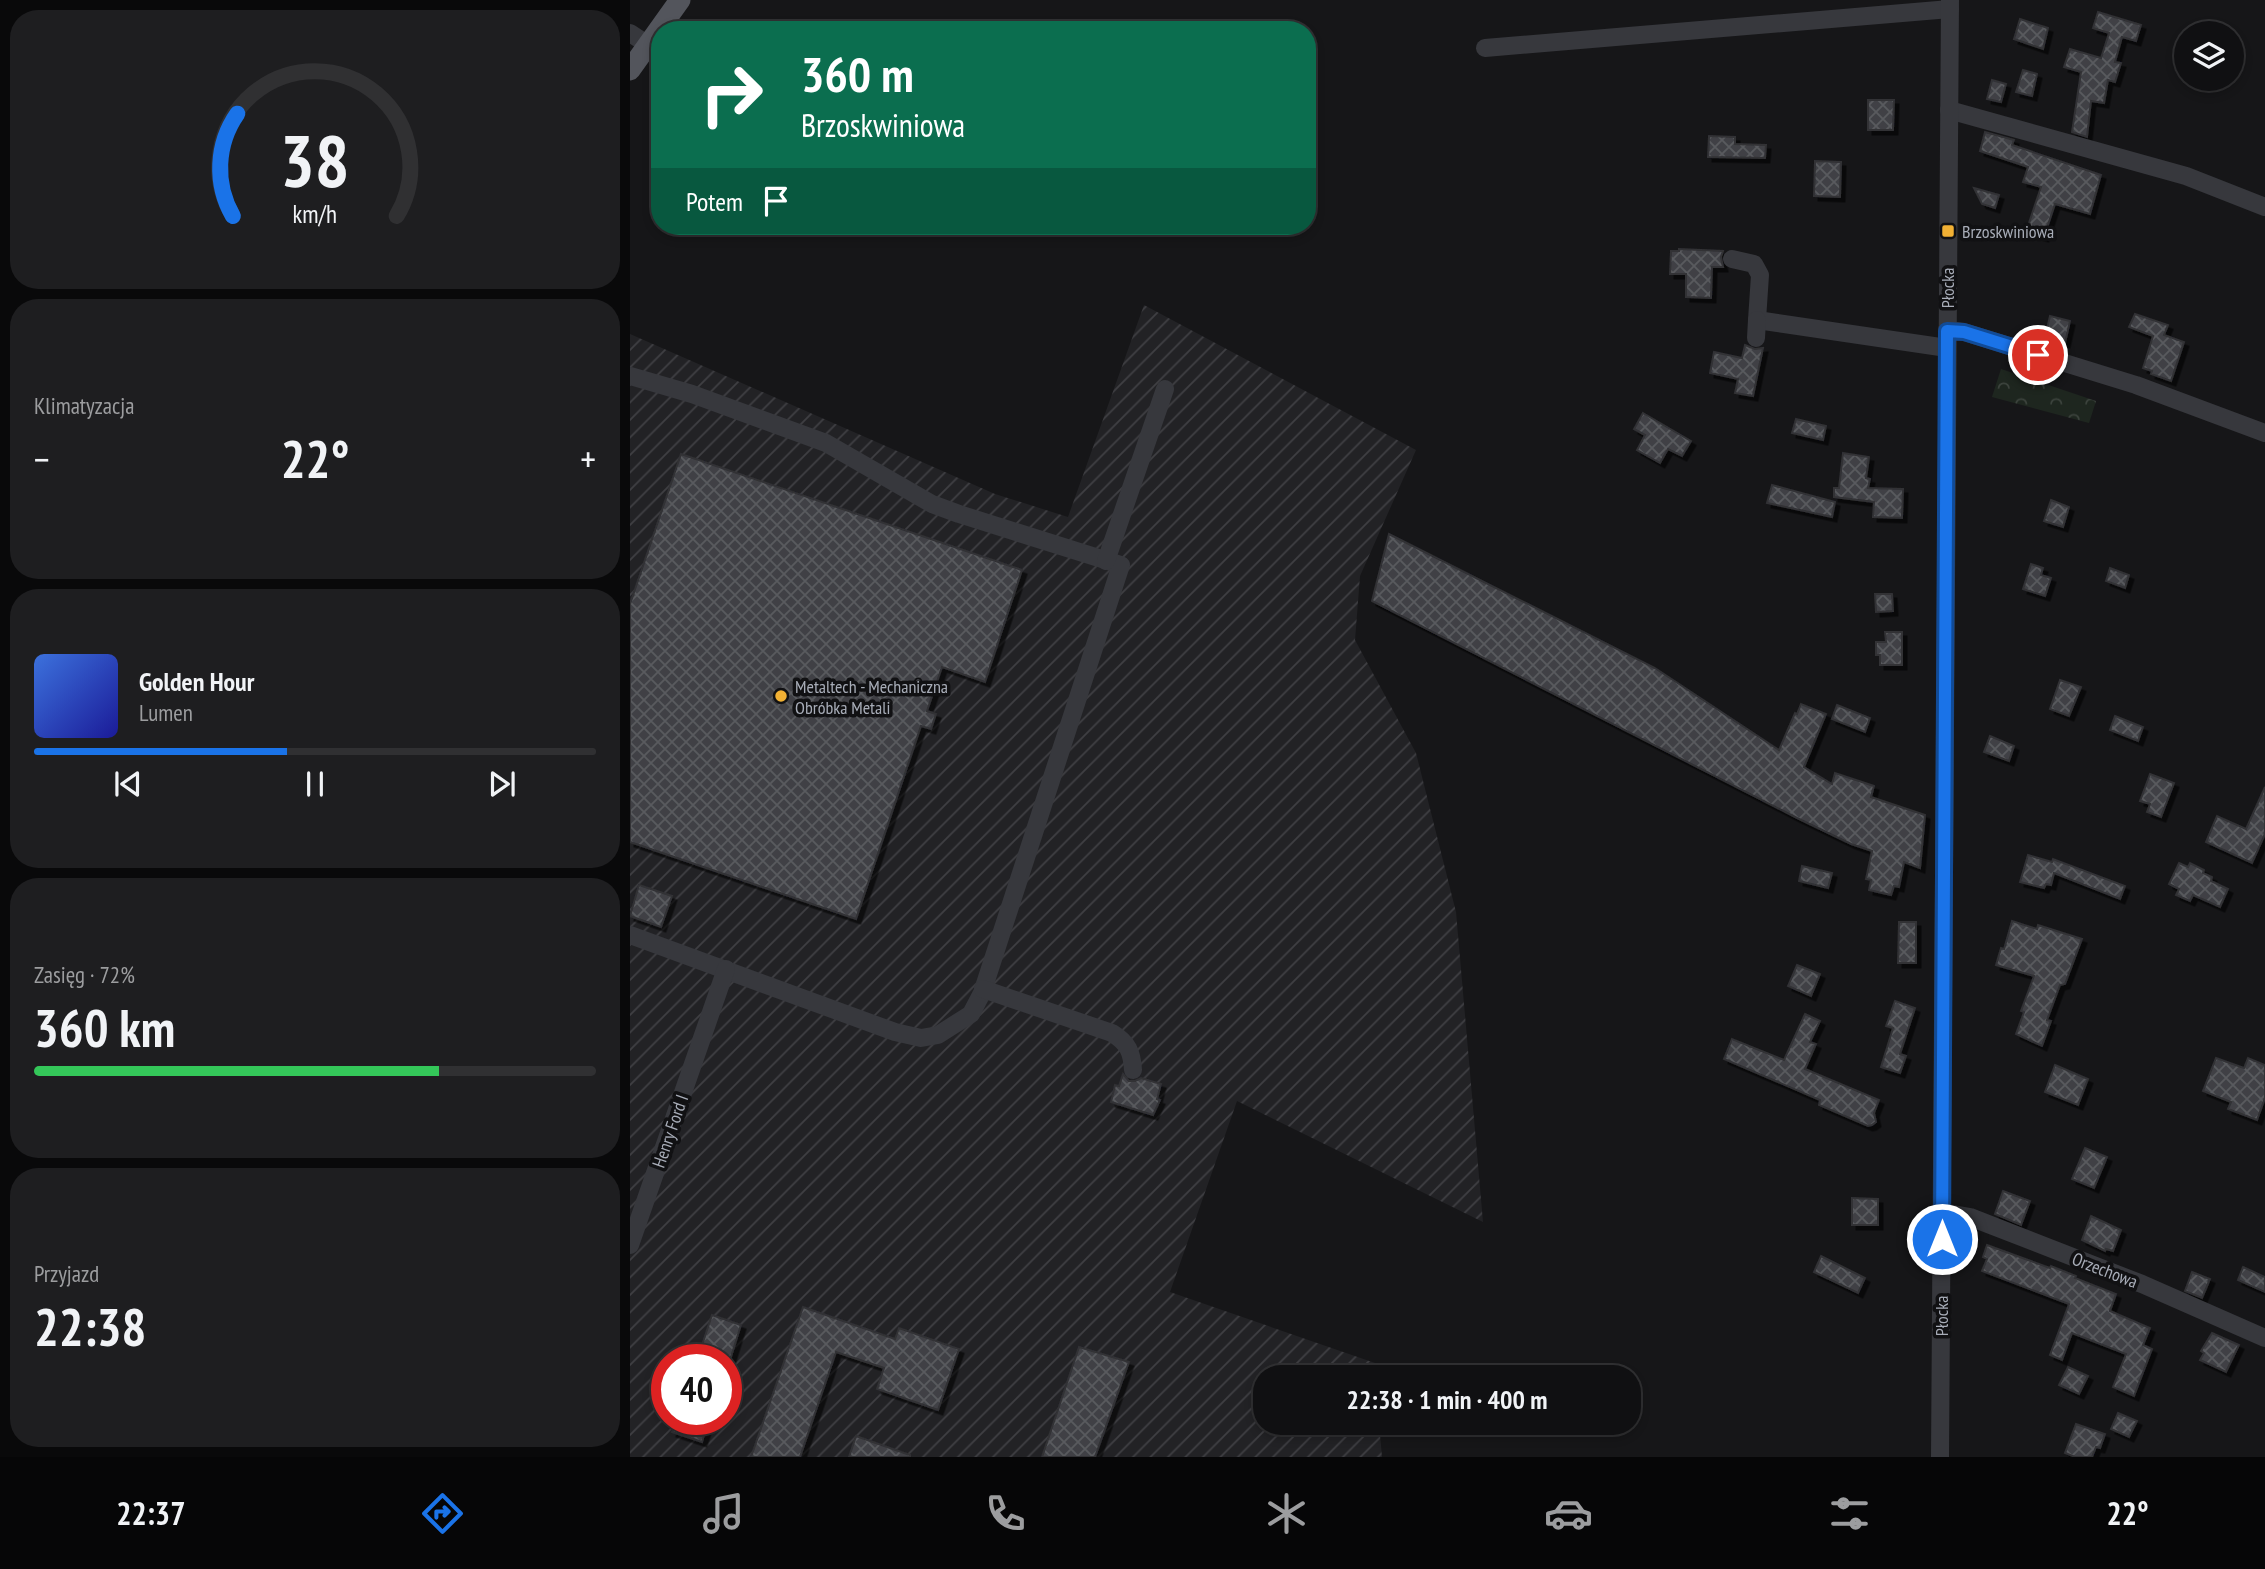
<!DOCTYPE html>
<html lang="pl">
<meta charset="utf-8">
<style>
:root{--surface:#101012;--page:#1e1e20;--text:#f1f3f6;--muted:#9c9d9f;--line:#303032;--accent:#1a73e8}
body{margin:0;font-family:"PT Sans Narrow",sans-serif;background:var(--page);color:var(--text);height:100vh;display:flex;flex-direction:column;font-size:26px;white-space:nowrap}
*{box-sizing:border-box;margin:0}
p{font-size:23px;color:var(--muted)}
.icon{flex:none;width:38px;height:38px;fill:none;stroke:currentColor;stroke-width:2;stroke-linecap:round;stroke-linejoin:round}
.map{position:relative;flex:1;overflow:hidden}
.sheet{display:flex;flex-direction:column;gap:10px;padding:10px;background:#09090a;width:630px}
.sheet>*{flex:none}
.top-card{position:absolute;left:21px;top:21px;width:665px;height:214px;border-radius:28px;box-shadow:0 4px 10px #0003,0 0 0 2px var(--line);background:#0b6e4f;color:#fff;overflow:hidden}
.controls{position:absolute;left:1544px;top:21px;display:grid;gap:14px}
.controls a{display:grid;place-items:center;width:70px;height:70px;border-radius:50%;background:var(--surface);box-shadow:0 4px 10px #0003,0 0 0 2px var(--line);font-size:35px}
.speed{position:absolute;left:21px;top:1344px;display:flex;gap:14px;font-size:35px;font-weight:700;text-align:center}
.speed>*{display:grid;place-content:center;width:91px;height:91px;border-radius:50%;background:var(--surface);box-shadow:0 4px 10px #0003,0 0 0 2px var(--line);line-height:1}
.speed .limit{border:10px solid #d22;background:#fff;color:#111}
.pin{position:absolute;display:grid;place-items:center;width:60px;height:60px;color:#fff;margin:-30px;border:4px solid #fff;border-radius:50%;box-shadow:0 2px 7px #0007}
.me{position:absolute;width:77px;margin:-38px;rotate:0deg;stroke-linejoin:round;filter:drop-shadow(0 0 5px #0008)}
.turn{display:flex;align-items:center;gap:24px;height:147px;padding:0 35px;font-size:32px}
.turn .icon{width:91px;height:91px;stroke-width:2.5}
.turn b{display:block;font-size:49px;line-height:60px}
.then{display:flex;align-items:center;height:66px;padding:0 35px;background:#0003;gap:14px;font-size:26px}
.big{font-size:52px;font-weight:800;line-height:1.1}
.sheet .tile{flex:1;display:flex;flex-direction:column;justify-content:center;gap:10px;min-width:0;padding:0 24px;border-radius:28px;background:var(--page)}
.sheet .dial{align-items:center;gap:0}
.dial svg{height:182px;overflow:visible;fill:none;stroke:var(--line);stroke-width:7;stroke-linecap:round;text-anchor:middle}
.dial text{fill:var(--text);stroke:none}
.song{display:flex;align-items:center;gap:21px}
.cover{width:84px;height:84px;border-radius:10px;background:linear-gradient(135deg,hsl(220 70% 55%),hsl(240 70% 35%))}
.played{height:7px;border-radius:4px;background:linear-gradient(90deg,var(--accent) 45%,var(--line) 45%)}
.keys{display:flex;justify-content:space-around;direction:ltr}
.heat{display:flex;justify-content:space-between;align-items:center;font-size:38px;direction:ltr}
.charge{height:10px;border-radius:5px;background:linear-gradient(90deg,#34c759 72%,var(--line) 0)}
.trip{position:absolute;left:623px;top:1365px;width:388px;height:70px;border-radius:28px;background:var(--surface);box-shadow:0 4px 10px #0003,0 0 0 2px var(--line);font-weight:800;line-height:70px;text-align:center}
.tab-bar{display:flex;height:112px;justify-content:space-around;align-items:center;background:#060607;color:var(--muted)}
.tab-bar .icon{width:49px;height:49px}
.tab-bar .on{color:var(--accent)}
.tab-bar b{font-size:32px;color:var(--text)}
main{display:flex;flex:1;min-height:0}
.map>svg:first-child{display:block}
.industrial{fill:url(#industrial-furrows);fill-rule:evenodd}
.park{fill:url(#park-crowns)}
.building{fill:url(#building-cross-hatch);stroke:#303034;stroke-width:2;filter:url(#shadow)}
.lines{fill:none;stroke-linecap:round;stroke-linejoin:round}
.minor{stroke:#37383d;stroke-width:18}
.major{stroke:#53555c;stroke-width:21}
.route-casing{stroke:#114b97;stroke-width:18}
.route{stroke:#1a73e8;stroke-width:12}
.poi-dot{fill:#f2b134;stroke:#111113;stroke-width:2.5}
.labels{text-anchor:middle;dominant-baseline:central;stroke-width:7;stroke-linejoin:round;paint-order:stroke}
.poi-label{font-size:18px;fill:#a8adb8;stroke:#111113;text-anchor:start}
.street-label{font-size:18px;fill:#a8adb8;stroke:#111113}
</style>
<main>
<section class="sheet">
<div class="tile dial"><svg viewBox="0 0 100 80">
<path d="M14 69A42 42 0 1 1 86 69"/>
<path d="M14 69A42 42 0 0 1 16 24" stroke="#1a73e8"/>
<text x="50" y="56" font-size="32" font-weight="700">38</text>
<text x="50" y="72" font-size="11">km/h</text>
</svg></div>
<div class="tile"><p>Klimatyzacja</p>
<div class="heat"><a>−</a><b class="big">22°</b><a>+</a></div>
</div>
<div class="tile">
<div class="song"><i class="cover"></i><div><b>Golden Hour</b><p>Lumen</p></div></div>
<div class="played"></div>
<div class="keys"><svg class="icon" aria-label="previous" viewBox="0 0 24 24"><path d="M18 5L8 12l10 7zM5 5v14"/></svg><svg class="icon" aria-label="pause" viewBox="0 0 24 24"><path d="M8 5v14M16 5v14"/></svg><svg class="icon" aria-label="next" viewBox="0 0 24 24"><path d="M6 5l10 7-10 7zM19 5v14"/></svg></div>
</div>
<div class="tile"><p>Zasięg · 72%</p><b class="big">360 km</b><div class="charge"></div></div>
<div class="tile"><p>Przyjazd</p><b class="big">22:38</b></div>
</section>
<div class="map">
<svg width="1635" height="1457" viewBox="0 0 1635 1457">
<defs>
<pattern id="industrial-furrows" width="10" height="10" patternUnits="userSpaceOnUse" patternTransform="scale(1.75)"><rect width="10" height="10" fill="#222225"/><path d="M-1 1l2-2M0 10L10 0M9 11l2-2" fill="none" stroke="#3f3f43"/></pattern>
<pattern id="park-crowns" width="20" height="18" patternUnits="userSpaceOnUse" patternTransform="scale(1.75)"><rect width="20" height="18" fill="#1e261f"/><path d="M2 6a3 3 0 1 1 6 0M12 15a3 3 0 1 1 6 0" fill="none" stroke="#3c433d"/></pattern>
<pattern id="building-cross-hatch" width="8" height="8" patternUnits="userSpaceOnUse" patternTransform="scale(1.75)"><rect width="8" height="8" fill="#404145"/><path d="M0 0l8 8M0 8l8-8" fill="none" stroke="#595a5e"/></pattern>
<filter id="shadow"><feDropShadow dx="4.5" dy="4.5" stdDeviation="0" flood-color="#0009"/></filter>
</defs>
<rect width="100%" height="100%" fill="#161618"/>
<path class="industrial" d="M514,305L786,450L730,576L725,640L786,753L826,912L853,1222L607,1101L540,1292L745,1363L746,1377H635V1423H749L752,1457H0V334L365,494L438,517ZM37,1360H96V1419H37Z"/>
<path class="park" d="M1371,369L1466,401L1459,423L1362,397Z"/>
<g class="building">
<path d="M1468,12L1511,25L1506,41L1492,37L1485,62L1491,63L1485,82L1478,80L1474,103L1461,101L1457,137L1442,132L1451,72L1434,67L1440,49L1471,58L1479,33L1463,28Z"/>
<path d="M1390,19L1418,28L1413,49L1384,39Z"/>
<path d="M1393,70L1407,74L1402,96L1386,92Z"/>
<path d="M1362,80L1376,84L1371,102L1357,99Z"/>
<path d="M1238,100H1264L1263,130H1238Z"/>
<path d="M1355,132L1384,140L1382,145L1471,175L1460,214L1425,204L1414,237L1398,232L1400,224L1399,223L1411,187L1393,182L1398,167L1350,151Z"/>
<path d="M1079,136L1105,137V144L1136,145L1135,158L1078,157Z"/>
<path d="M1185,161L1211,162L1210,197L1184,196Z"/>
<path d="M1344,188L1369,195L1365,208L1352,204Z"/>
<path d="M1049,249L1093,251L1091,257L1093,267H1082L1081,298L1056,297V274H1040L1041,251H1049Z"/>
<path d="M1505,314L1538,325L1534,335L1554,342L1541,381L1521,374L1522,371L1513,368L1523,336L1499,327Z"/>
<path d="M1420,316L1440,321L1435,343L1415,337Z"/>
<path d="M1115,345L1125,349L1133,348L1123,396L1105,393L1108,379L1080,373L1084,352L1112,358Z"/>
<path d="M1013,413L1061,441L1052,456L1038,449L1030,463L1007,450L1015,435L1004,429Z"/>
<path d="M1166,419L1196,426L1193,440L1162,433Z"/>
<path d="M1213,453L1239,457L1236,478L1240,479L1238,488L1273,489L1272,518L1243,517L1244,502L1204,497V488H1209Z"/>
<path d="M51,454L392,570L355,682L312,667L297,711L306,714L301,729L291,726L226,919L0,842V604Z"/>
<path d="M1142,485L1205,502L1202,517L1137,503Z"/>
<path d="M1421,500L1439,507L1433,527L1414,521Z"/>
<path d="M759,534L1025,668L1149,750L1165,713L1167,714L1171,704L1196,714L1174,767L1202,784L1205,773L1244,786L1241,797L1295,815L1290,868L1274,862L1269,887L1264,886L1261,895L1239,890L1241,880L1236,879L1242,851L1221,844L1167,818L742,601Z"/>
<path d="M1401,564L1413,568L1411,575L1421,578L1415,596L1393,589Z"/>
<path d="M1480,568L1499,575L1495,588L1476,581Z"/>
<path d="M1245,594H1262L1263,611L1246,612Z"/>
<path d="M1255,632H1272V665H1250V655H1246V642H1256Z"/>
<path d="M1430,680L1451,687L1439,716L1420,709Z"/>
<path d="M1207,705L1240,718L1235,732L1202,719Z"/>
<path d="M1485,716L1513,727L1508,741L1480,730Z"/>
<path d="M1360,736L1384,746L1379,761L1354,752Z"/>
<path d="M1520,774L1544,783L1531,817L1517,812L1520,804L1510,801Z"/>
<path d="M1635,787V834L1622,863L1576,842L1587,816L1616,829Z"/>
<path d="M1398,855L1422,862L1423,859L1495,886L1490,899L1424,873L1421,885L1416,884L1414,888L1390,882Z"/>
<path d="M1549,863L1558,867L1560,863L1574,870L1573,873L1582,877L1581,881L1598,889L1590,907L1563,895L1560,901L1546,895L1549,889L1539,884Z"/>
<path d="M1172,866L1202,873L1198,888L1169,881Z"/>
<path d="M9,885L42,896L31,927L0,916Z"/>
<path d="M1382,921L1407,929L1408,925L1452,939L1435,984L1430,985L1417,1020L1421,1021L1412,1046L1386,1034L1394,1012L1391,1011L1404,976L1366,965L1371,948L1374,949Z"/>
<path d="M1269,922H1286V963H1268Z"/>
<path d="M1167,965L1190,974L1181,996L1158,986Z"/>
<path d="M1265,1001L1285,1008L1270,1054L1276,1056L1270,1073L1251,1067L1263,1028L1256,1026Z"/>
<path d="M1175,1014L1190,1021L1180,1042L1186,1044L1175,1069L1249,1100L1244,1113L1246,1122L1242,1125L1238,1126L1189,1105L1190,1100L1094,1059L1102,1039L1154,1060Z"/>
<path d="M1586,1058L1614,1068L1618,1058L1635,1065V1098L1627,1120L1598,1109L1601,1102L1573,1091Z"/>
<path d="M1425,1065L1458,1079L1448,1105L1415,1092Z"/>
<path d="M493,1074L499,1081H505L511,1078L531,1084L527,1099L530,1100L523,1115L481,1102L485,1085L489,1086Z"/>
<path d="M1455,1148L1477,1157L1464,1188L1442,1179Z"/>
<path d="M1373,1191L1400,1201L1391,1225L1365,1214Z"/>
<path d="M1222,1198L1248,1199V1225H1222Z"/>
<path d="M1461,1216L1491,1230L1483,1251L1476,1249L1475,1251L1452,1240Z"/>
<path d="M1357,1245L1420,1268L1421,1266L1446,1276L1445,1278L1486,1294L1480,1311L1520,1328L1513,1345L1522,1349L1504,1396L1483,1387L1496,1354L1442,1333L1432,1360L1420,1355L1439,1304L1352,1271L1357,1259L1353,1257Z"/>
<path d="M1191,1256L1235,1278L1228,1293L1184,1272Z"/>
<path d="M1613,1267L1635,1277V1292L1608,1280Z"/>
<path d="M1562,1272L1580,1279L1572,1298L1555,1291Z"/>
<path d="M173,1307L265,1339L269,1328L329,1349L308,1410L247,1389L254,1368L206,1352L170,1457H121Z"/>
<path d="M82,1315L111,1325L100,1360H67Z"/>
<path d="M1582,1333L1609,1345L1596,1372L1570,1360L1574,1353L1571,1351Z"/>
<path d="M449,1347L499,1362L465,1457H412Z"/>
<path d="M1438,1367L1458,1376L1449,1394L1429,1385Z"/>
<path d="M1488,1413L1507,1421L1499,1437L1481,1429Z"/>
<path d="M46,1419H79L72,1442L42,1432Z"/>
<path d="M1446,1424L1475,1434L1470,1448L1466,1447L1462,1457H1445L1435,1453Z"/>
<path d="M226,1436L280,1455V1457H219Z"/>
</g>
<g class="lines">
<g class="minor">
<path d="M0,33L18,45"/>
<path d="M855,48L1320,9"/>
<path d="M1319,110L1556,176L1635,207"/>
<path d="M1102,259L1124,264L1130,275L1127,320L1317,348"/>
<path d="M1317,330L1334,332L1506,385L1635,433"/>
<path d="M1126,338L1127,320"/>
<path d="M0,376L62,394L196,443L302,504L329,514L491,565L352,993L341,1014L308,1035L291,1038L265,1032L0,935"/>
<path d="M476,561L535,389"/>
<path d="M353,989L482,1033C498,1043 502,1052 503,1070"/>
<path d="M1312,1212L1340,1217L1512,1284L1635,1338"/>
<path d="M0,1245L96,969"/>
<path d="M1310,1457L1320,0"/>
</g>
<path class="major" d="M0,70L50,0"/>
</g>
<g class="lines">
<g class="route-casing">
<path id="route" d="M1312,1239L1317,331L1334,332L1408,355"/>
</g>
<use href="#route" class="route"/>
</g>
<g class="poi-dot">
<rect x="1311" y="224" width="14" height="14" rx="3.5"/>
<circle cx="151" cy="696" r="7"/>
</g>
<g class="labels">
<g class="poi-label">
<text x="1332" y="231">Brzoskwiniowa</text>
<text x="165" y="686">Metaltech - Mechaniczna<tspan x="165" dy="21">Obróbka Metali</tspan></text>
</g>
<g class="street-label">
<text transform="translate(1317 288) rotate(-90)">Płocka</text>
<text transform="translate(40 1131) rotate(-71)">Henry Ford I</text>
<text transform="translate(1475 1270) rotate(21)">Orzechowa</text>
<text transform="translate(1311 1316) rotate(-90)">Płocka</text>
</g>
</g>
</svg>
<div class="controls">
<a><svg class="icon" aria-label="layers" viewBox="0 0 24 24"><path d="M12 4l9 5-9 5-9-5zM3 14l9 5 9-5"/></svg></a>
</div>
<div class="speed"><div class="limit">40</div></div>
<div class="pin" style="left:1408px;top:355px;background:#d93025"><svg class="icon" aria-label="arrive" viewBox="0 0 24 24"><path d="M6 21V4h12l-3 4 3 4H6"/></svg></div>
<svg class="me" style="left:1312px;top:1239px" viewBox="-20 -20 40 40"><circle r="17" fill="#1a73e8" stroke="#fff" stroke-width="3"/><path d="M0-11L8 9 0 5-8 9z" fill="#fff"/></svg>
<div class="trip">22:38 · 1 min · 400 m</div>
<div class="top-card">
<div class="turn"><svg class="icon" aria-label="right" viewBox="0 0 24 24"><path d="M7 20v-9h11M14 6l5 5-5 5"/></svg><div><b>360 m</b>Brzoskwiniowa</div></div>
<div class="then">Potem<svg class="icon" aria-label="arrive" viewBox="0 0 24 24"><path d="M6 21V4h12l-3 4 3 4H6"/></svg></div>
</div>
</div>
</main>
<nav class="tab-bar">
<b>22:37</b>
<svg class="icon on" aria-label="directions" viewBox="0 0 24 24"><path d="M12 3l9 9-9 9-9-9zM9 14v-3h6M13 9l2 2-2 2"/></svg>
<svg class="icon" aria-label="music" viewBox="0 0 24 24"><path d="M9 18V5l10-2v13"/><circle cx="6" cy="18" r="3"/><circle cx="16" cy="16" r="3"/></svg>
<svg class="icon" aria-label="phone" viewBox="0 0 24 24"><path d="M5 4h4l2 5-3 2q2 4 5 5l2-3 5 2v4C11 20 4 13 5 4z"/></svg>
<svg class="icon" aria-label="climate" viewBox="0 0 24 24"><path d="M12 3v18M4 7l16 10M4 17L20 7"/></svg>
<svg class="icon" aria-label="car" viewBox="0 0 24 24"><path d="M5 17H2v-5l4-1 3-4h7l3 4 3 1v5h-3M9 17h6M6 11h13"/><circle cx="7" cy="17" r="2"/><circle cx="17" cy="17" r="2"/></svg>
<svg class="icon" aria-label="filters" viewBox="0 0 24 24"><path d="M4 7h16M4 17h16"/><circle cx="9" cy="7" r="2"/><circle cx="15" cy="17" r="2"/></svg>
<b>22°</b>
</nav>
